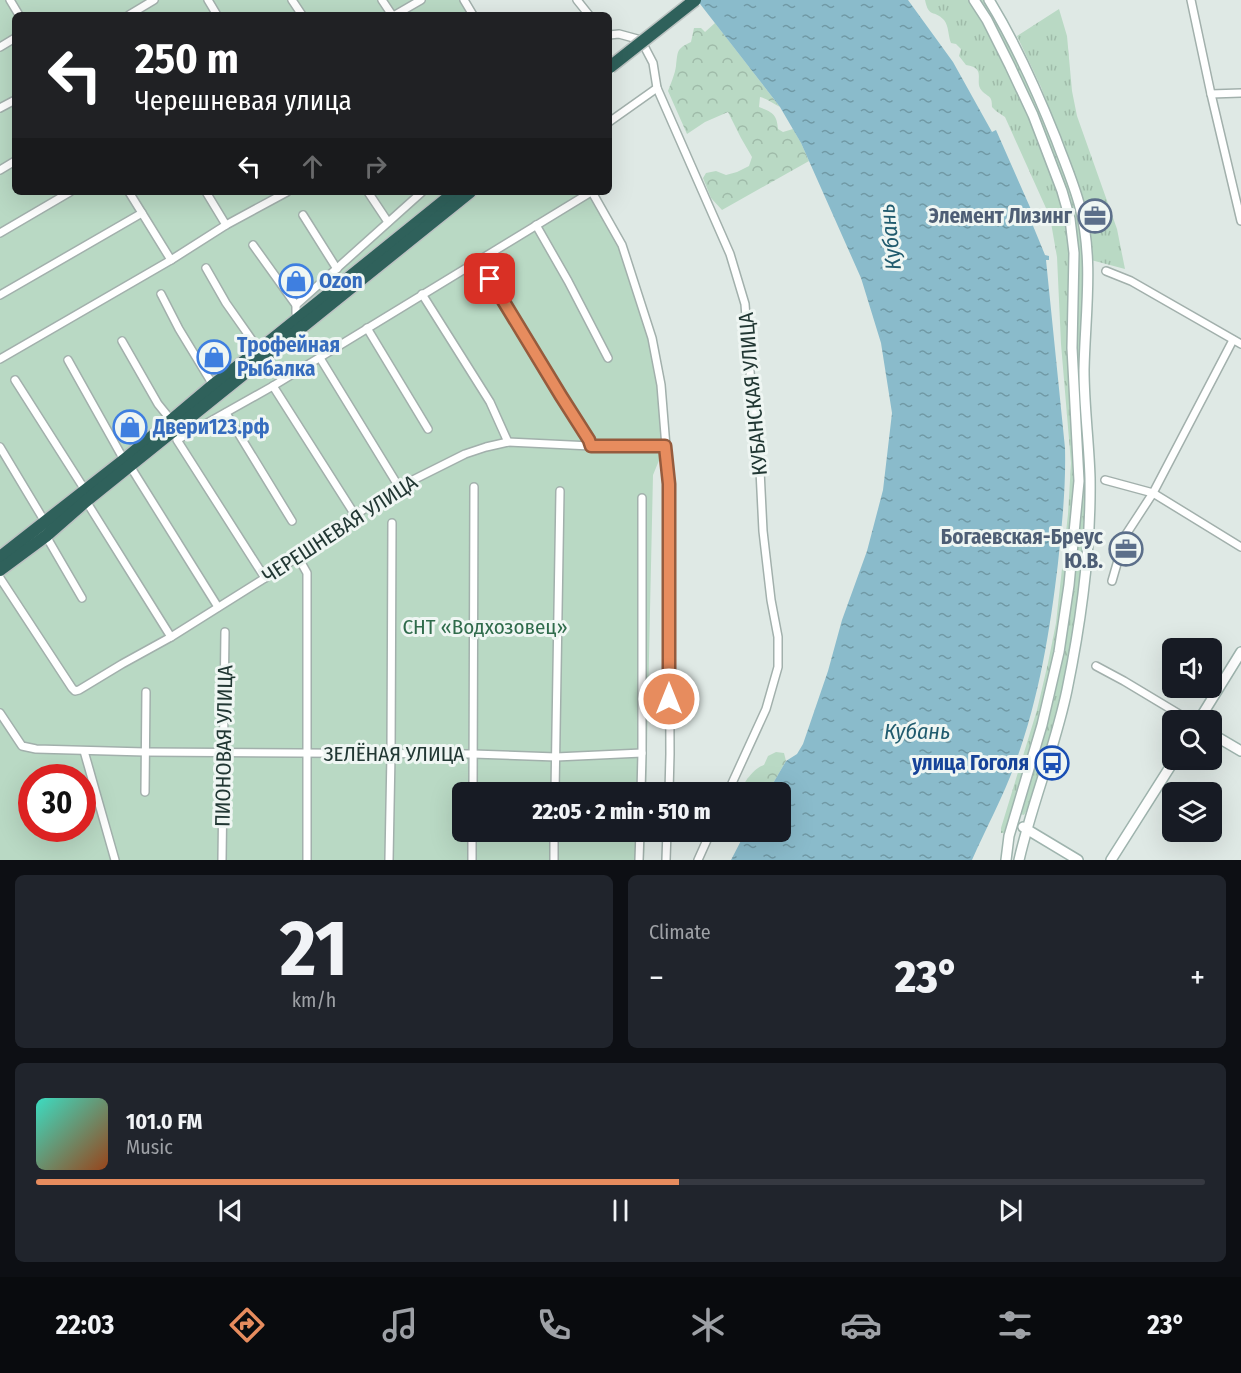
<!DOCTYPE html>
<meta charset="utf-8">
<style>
:root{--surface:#171b24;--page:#20242c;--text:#f1f3f6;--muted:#9ea1a6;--line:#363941;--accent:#e78c5e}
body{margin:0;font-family:"Fira Sans Condensed",sans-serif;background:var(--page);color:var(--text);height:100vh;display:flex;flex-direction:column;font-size:22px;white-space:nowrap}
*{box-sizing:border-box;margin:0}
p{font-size:20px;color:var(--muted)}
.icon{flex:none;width:33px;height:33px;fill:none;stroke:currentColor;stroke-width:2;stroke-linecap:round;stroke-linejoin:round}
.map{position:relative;height:860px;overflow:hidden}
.details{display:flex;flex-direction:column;gap:15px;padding:15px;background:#0d0f14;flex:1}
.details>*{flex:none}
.guide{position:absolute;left:12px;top:12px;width:600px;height:183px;border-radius:9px;box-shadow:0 6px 24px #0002;background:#202124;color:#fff;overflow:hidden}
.tools{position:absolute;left:1162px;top:638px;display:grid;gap:12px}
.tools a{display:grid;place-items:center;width:60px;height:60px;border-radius:9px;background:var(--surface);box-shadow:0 6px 24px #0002;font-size:30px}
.speed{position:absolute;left:18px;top:764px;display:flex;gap:12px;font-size:30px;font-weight:700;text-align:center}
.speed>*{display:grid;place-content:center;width:78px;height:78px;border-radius:50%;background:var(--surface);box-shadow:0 6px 24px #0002;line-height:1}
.speed .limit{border:9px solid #d22;background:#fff;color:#111}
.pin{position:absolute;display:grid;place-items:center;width:51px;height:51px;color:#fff;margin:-26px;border-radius:12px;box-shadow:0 3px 9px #0006}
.me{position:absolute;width:66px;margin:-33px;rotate:0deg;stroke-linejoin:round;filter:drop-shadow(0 0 4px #0008)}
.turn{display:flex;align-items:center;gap:21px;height:126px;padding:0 24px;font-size:27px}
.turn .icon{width:78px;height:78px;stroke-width:2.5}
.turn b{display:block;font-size:42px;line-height:51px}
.lanes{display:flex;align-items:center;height:57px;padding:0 24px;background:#0003;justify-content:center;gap:30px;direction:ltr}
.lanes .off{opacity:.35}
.big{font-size:45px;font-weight:800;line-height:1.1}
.details .tile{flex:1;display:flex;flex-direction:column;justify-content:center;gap:9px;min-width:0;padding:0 21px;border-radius:9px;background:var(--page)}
.details .dial{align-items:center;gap:0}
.dial b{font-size:78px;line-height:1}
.song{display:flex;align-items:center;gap:18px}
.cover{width:72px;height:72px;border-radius:9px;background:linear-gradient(135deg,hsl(170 70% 55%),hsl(20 70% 35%))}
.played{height:6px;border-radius:3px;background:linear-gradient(90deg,var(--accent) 55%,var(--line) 55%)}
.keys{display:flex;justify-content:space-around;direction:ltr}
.heat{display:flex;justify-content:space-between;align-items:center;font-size:33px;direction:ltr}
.details .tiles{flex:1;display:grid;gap:15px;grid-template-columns:1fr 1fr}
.tile:last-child{grid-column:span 2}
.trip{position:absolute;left:452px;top:782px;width:339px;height:60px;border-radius:9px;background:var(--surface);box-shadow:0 6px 24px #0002;font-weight:800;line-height:60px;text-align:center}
.tab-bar{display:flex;height:96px;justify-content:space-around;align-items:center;background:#090b0e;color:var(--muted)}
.tab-bar .icon{width:42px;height:42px}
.tab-bar .selected{color:var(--accent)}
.tab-bar b{font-size:27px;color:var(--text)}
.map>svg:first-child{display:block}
.grass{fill:url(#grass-tufts)}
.forest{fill:url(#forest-crowns)}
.garden{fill:#b9d9c4;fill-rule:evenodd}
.water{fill:url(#water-ripples)}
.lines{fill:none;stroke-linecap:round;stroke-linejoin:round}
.street-casing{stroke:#a2b0ac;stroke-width:10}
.secondary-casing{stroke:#9fb4ae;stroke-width:12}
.highway-casing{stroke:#bcc3c2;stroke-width:15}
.street{stroke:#fff;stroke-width:7}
.secondary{stroke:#fff;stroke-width:9}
.highway{stroke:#2f615b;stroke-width:12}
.highway-bridge-casing{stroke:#bcc3c2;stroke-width:15;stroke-linecap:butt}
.highway-bridge{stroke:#2f615b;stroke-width:12}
.route-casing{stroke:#965b3d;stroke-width:15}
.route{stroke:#e78c5e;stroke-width:10}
.labels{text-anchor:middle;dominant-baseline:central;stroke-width:6;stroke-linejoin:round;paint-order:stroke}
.service-label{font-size:21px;font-weight:bold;fill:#4e5e75;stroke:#eff6f3;text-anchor:end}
.shop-label{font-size:21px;font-weight:bold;fill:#366cbe;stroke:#eff6f3;text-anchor:start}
.street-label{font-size:21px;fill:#213733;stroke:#eff6f3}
.park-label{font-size:21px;fill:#2f6b4b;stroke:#eff6f3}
.transit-label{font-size:21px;font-weight:bold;fill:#164399;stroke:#eff6f3;text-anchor:end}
.water-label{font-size:22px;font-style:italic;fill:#205b6e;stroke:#eff6f3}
</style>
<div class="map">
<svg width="1241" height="860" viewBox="0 0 1241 860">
<defs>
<pattern id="grass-tufts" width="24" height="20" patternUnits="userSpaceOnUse" patternTransform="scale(1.5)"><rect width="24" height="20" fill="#b9d9c4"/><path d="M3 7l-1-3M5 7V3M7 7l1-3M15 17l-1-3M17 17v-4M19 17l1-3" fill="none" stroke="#9fbba9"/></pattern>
<pattern id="forest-crowns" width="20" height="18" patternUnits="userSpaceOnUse" patternTransform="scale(1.5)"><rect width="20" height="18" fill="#b9d9c4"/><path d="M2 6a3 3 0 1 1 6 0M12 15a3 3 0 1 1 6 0" fill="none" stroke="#9fbba9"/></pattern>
<pattern id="water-ripples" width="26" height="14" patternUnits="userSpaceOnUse" patternTransform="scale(1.5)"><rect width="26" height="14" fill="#8abbcb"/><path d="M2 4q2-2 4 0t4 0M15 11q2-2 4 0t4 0" fill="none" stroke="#7099a5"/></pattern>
</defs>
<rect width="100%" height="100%" fill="#dfe9e5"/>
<g class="grass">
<path d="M925,0H969C999,51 1024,103 1045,158C1055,184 1065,209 1069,237L1075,478L1064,595L1056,650L1039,722L1005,833H1001V828L1037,710L1048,663L1056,623L1068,514L1071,463L1061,344L1057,257L1050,217L1005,117L996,111L992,107C992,95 989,98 982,91C973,82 988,68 966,65L959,56L961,49L956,44L951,43C948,36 949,26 944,20C934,9 929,19 925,0Z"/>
<path d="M978,0H984C1011,44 1032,91 1052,139C1062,165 1074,193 1080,220C1083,237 1083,254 1083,270C1082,296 1081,322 1081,347C1081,405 1087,463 1085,520C1084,584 1071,647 1059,709C1053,733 1045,756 1038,779C1034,791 1031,805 1024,815L1020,814L1036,757L1076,548V229L1072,212Z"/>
<path d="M1059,9L1067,36L1072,91L1077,116L1117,229L1125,269L1091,260L1087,210L1041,87L1017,36Z"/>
</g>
<g class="forest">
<path d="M715,23L780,107C773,104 768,99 760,97L759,107C772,112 777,114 778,129L783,132L793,129L801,143L809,161L722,210L711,198L703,178L706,173L716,171L726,175L737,172L749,166L752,157L741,138L728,112L705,122L687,134L668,91C671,83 675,74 676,66C678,51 676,49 691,42L694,28H701L705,32Z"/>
<path d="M776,752L784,753L786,761L768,792H740C744,782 754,768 764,765L768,756Z"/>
</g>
<path class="garden" d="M0,0H466L476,15H15V192H597L623,242L654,340L663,375L668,418L665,446L653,475L646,792H462V831H645L644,860H0ZM32,777H82V828H32Z"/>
<path class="water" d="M697,0H908L953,62L992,132L996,130L1033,214L1029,216L1045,255L1049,256V260H1046L1065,448C1066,487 1062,525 1058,563C1050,631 1039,699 1015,764C1003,797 986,828 972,860H731L746,831H780V792H768L786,761L797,754L803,744L828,671L842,620L867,551L883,490L892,413L881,343L861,278L801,143L780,107Z"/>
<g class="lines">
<g class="street-casing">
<g id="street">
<path d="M10,0L19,15"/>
<path d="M208,0L217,15"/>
<path d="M292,0L302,15"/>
<path d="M382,0L392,15"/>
<path d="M464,0L473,15"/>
<path d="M577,0L589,15"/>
<path d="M1191,0L1211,94L1241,221"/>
<path d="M129,15L154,0"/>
<path d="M395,15L421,0"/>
<path d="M609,35L619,34L641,40L653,63L657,88L730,254L745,304L750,372L759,450L763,531L771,600L778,637V667L766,709L728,792"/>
<path d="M0,47L15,38"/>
<path d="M1211,94L1241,93"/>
<path d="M0,108L15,100"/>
<path d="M609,122L657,88"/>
<path d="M0,170L15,161"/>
<path d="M129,192L171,260"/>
<path d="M206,192L226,225"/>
<path d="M368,192L388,222"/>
<path d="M592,192L622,245L652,338L661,385L669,484L670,754L669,792"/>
<path d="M303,215L337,269"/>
<path d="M536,225L568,281L608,358"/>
<path d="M0,233L70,192"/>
<path d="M253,245L296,305"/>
<path d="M479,260L561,396L589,440L591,446"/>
<path d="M206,268L226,303L259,350"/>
<path d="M1106,271L1131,281L1241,344"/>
<path d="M161,294L179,329L213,385"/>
<path d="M422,294L490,402L508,442"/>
<path d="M0,295L142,213"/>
<path d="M299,317L296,313V305L422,192"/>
<path d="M367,328L428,429"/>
<path d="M122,341L158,404L171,420"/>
<path d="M320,358L399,487"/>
<path d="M0,359L171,260L226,225L287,192"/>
<path d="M68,360L124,460"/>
<path d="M15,380L85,490"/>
<path d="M273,386L355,515"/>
<path d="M226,413L292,521"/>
<path d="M0,447L45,522"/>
<path d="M130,466L218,607"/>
<path d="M1105,480L1153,493L1241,547"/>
<path d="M86,501L171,637"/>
<path d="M46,536L82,598"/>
<path d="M298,557L307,573V860"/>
<path d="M0,578L72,688L75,691L79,690L122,664L171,637L265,578L298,557L355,515L399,487L465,454L486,447L508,442L591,446H665"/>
<path d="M265,578L177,440L273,386L591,192"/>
<path d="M1112,581L1125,536L1153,493L1233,340"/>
<path d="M1096,666L1124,681L1189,720"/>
<path d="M0,713L22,746L36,749L145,752L473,754L556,757L642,753"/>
<path d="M84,751L115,860"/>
<path d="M145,792L146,692"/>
<path d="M473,792L474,487"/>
<path d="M555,792L560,491"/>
<path d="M641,792L642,753V498"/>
<path d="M222,860L225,632"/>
<path d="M389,860L391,754L392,523"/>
<path d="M472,860V831"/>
<path d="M554,860V831"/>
<path d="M639,860L640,831"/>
<path d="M666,860L667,831"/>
<path d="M698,860L711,831"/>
</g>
</g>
<g class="secondary-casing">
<g id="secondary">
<path d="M974,0L987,20L1010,66L1033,115L1062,191L1070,219L1074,253L1072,348L1079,481L1069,585L1059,652L1049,695L1042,725L1009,836L1006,860"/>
<path d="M989,0C1016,44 1037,91 1056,139C1064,161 1074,184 1080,207C1094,260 1085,316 1084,370C1084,406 1089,442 1090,478C1091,548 1081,622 1067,690C1055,748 1032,803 1019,860"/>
<path d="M1199,720L1241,652"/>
<path d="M1212,734L1241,751"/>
<path d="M1023,827L1078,860"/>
<path d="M1111,860L1175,759"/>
</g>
</g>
<g class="highway-casing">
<g id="highway">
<path d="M0,557L124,460L213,385L259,350L455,192"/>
<path d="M0,570L46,536L86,501L470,192"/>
</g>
</g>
<use href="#street" class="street"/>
<use href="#secondary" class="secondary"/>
<use href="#highway" class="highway"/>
<g class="highway-bridge-casing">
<path id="highway-bridge" d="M610,67L695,0"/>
</g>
<use href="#highway-bridge" class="highway-bridge"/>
</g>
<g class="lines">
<g class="route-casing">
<path id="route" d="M490,279L561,396L589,440L591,446H665L669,484V699"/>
</g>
<use href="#route" class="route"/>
</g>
<defs>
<g id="office-ring" transform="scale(1.725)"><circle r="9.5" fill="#eff6f3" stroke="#5c6f8a" stroke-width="1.5"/><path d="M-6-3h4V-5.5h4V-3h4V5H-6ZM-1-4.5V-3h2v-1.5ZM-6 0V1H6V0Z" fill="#5c6f8a"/></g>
<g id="shop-ring" transform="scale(1.725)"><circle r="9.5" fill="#eff6f3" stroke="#3f7fe0" stroke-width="1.5"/><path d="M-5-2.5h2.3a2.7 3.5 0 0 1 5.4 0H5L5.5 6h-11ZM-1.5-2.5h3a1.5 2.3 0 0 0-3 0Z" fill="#3f7fe0"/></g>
<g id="bus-ring" transform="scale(1.725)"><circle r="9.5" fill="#eff6f3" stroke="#1a4fb4" stroke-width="1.5"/><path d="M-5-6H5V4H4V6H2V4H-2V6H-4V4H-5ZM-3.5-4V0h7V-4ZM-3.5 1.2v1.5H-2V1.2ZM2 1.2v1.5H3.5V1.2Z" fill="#1a4fb4"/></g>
</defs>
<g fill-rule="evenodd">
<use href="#office-ring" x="1095" y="216"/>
<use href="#shop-ring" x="296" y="281"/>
<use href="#shop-ring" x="214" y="357"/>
<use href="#shop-ring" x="130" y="427"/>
<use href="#office-ring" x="1126" y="549"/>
<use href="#bus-ring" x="1052" y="763"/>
</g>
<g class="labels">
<g class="service-label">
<text x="1072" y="216">Элемент Лизинг</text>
<text x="1103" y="537">Богаевская-Бреус<tspan x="1103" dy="24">Ю.В.</tspan></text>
</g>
<g class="shop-label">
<text x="319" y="281">Ozon</text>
<text x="237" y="345">Трофейная<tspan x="237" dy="24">Рыбалка</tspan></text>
<text x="153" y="427">Двери123.рф</text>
</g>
<g class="street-label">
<text transform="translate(753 394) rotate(-95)">КУБАНСКАЯ УЛИЦА</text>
<text transform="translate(340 529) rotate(-33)">ЧЕРЕШНЕВАЯ УЛИЦА</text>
<text transform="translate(224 746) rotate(-89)">ПИОНОВАЯ УЛИЦА</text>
<text x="394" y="754">ЗЕЛЁНАЯ УЛИЦА</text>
</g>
<g class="park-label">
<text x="485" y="627">СНТ «Водхозовец»</text>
</g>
<g class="transit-label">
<text x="1029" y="763">улица Гоголя</text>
</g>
<g class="water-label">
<text transform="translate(890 237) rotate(-96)">Кубань</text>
<text x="917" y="731">Кубань</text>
</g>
</g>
</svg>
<div class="tools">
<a><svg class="icon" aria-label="sound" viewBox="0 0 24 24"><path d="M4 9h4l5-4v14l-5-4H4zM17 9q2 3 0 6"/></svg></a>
<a><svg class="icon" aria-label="search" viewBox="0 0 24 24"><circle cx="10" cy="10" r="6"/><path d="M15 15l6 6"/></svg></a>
<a><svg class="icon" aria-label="layers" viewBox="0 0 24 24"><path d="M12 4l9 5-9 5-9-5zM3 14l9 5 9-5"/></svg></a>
</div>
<div class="speed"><div class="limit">30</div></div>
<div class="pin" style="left:490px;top:279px;background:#d93025"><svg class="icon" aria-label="arrive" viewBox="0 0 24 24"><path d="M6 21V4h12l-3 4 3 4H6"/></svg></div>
<svg class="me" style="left:669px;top:699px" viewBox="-20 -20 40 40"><circle r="17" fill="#e78c5e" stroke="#fff" stroke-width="3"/><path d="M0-11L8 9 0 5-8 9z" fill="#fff"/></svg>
<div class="trip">22:05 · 2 min · 510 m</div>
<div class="guide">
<div class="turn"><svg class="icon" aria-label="left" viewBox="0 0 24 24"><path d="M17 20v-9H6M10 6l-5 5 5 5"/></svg><div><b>250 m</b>Черешневая улица</div></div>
<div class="lanes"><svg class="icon" aria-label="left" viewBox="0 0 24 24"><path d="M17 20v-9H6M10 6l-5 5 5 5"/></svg><svg class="icon off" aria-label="ahead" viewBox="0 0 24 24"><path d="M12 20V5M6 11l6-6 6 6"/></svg><svg class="icon off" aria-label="right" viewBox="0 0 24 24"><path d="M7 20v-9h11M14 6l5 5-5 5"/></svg></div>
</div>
</div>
<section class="details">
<div class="tiles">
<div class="tile dial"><b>21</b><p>km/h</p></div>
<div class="tile"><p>Climate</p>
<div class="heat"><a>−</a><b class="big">23°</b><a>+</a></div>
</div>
<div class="tile">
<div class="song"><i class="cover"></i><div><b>101.0 FM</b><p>Music</p></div></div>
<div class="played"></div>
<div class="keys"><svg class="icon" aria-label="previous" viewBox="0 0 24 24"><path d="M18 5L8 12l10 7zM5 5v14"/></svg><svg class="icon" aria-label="pause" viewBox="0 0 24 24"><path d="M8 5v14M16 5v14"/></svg><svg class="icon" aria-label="next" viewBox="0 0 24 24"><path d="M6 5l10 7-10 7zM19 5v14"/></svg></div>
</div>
</div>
</section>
<nav class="tab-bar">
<b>22:03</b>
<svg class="icon selected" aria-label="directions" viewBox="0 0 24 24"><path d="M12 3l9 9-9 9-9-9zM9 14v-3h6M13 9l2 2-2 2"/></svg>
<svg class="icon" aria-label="music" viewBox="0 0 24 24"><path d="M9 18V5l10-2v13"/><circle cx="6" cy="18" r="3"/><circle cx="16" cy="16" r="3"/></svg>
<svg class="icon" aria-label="phone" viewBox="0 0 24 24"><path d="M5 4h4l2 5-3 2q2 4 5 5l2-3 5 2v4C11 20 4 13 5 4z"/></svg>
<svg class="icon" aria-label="climate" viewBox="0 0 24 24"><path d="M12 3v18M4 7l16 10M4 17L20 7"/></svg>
<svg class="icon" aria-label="car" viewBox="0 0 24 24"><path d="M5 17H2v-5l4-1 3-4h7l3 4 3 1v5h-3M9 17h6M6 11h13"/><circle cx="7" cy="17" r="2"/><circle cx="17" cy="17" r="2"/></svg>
<svg class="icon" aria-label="filters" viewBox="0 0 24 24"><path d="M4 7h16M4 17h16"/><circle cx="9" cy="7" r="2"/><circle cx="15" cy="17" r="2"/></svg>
<b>23°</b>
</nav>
